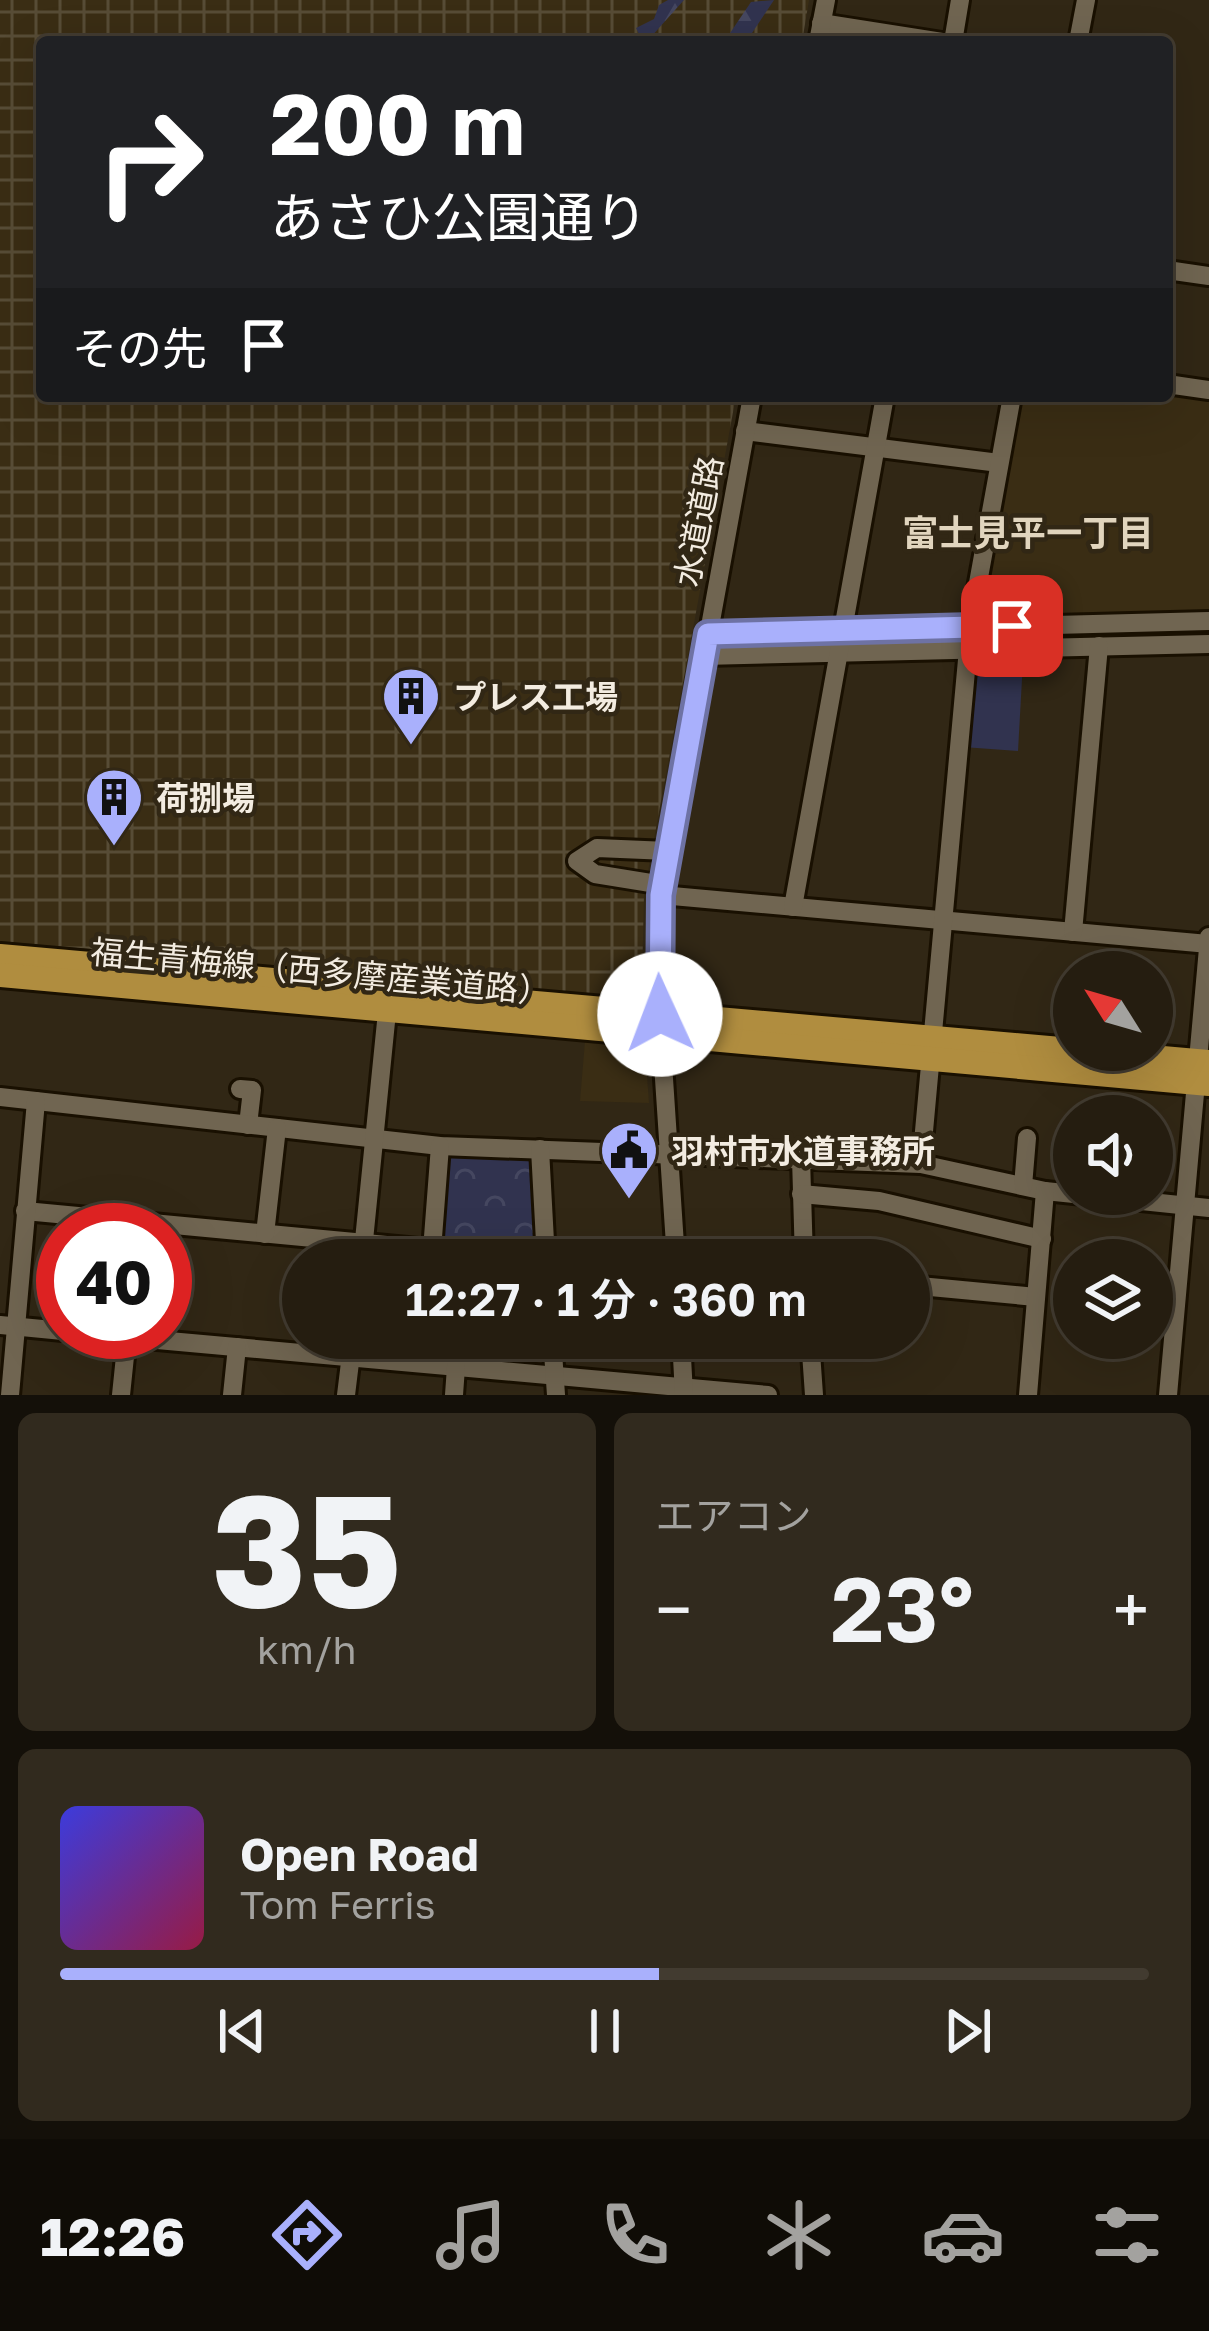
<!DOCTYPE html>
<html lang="ja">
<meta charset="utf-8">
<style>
:root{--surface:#251d10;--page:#312a1e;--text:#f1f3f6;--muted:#a3a29f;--line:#423b30;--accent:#a9b0fc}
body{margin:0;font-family:"Golos Text","Noto Sans JP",sans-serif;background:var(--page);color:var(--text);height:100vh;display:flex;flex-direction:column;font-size:45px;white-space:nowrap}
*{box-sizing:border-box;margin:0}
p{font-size:39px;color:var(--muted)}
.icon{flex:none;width:66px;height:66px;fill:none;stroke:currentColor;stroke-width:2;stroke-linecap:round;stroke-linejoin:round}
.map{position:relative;height:1395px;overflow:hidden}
.details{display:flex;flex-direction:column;gap:18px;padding:18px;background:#141009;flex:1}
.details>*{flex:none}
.guide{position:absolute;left:36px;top:36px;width:1137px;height:366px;border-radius:12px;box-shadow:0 12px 48px #0002,0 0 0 3px var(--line);background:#202124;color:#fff;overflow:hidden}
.needle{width:78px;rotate:307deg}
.controls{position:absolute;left:1053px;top:951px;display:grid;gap:24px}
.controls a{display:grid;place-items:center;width:120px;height:120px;border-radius:50%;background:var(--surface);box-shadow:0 12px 48px #0002,0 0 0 3px var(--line);font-size:60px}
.speed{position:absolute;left:36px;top:1203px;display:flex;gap:24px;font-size:60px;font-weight:700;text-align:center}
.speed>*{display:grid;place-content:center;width:156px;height:156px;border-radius:50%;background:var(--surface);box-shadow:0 12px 48px #0002,0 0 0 3px var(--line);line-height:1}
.speed .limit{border:18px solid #d22;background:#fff;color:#111}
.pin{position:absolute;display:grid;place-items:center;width:102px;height:102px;color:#fff;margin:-51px;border-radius:24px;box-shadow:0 6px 18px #0006}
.me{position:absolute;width:132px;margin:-66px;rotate:358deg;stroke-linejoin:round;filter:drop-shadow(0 0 9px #0008)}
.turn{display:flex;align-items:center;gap:42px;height:252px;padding:0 36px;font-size:54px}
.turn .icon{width:156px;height:156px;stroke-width:2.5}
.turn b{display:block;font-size:84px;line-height:102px}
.then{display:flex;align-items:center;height:114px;padding:0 36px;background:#0003;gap:24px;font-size:45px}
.big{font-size:90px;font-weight:600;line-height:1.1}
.details .card{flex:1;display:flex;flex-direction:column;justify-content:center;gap:18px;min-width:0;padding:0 42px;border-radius:18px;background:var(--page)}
.details .dial{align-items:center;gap:0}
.dial b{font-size:156px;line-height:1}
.song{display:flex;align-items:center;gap:36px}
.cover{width:144px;height:144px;border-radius:18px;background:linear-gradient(135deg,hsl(240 70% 55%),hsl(340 70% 35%))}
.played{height:12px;border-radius:6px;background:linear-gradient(90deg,var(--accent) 55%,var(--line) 55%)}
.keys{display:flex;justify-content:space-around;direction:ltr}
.heat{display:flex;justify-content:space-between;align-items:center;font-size:66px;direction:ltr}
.details .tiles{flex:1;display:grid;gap:18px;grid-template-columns:1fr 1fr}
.card:last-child{grid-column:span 2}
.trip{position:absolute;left:282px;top:1239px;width:648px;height:120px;border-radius:60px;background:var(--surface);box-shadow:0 12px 48px #0002,0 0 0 3px var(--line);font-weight:600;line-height:120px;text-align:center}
.tab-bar{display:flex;height:192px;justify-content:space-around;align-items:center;background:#0f0c06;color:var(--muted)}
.tab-bar .icon{width:84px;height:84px}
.tab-bar .selected{color:var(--accent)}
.tab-bar b{font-size:54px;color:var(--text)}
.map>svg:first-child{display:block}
.built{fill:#3a2d14}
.industrial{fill:url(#industrial-grid)}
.grass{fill:#31334f}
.forest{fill:url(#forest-firs)}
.park{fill:url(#park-crowns)}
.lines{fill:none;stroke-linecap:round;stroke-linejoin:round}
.minor-casing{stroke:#191001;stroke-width:24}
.major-casing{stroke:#191001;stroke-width:30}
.minor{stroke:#706551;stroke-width:18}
.major{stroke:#b08d3f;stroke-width:24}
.route-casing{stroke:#6e72a4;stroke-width:30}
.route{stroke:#a9b0fc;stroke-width:21}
.labels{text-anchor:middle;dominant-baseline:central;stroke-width:9;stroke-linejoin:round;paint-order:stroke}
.street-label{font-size:33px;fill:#f3ece1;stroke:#312715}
.poi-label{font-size:33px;font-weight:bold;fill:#f3ece1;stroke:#312715;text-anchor:start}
.neighbourhood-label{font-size:36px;font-weight:bold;fill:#e1d5be;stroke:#312715}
</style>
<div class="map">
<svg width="1209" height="1395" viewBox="0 0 1209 1395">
<defs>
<pattern id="industrial-grid" width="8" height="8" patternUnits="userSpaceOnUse" patternTransform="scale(3)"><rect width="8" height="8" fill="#3a2d14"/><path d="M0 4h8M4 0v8" fill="none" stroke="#574c36"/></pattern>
<pattern id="forest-firs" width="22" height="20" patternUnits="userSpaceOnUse" patternTransform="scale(3)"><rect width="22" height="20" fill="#31334f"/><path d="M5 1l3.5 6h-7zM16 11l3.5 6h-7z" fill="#454760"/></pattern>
<pattern id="park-crowns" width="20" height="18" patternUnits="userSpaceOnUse" patternTransform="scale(3)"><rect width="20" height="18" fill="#31334f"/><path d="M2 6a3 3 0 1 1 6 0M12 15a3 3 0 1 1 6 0" fill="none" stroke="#454760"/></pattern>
</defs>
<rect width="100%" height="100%" fill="#312715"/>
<g class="built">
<path d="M1167,393L1209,399V619L979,625L1016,396H1167Z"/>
<path d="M585,1041L630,1045L646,1062L649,1103L580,1101Z"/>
</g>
<path class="industrial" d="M0,0H809L802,42H42V396H736L644,893L642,981L626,997L0,941Z"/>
<path class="grass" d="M971,661H1023L1018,751L963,747Z"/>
<g class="forest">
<path d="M668,0H684L650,38H641L636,28L654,19L659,5Z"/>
<path d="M774,0L746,42H724L751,2Z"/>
</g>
<path class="park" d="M448,1153L529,1156L534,1160L539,1248L535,1253L443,1245L436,1234Z"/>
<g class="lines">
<g class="minor-casing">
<g id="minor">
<path d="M821,23L942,42"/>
<path d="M818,42L826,0"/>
<path d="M953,42L960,0"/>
<path d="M1078,42L1086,0"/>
<path d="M1167,270L1209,276"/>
<path d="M1167,384L1209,390"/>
<path d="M745,431L999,463"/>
<path d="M708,634L1209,621"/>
<path d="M703,656L1209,644"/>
<path d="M663,885L595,874L577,861L597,848L668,851"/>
<path d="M661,895L1209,944"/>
<path d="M793,907L885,396"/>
<path d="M1073,932L1099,646"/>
<path d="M240,1089L252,1090L248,1125"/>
<path d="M0,1097L440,1146L921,1164L1045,1191L1209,1208"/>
<path d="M540,1149L546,1260"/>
<path d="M801,1158L804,1260"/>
<path d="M921,1164L970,627L1012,396"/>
<path d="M1023,1186L1027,1138"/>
<path d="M801,1194L879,1201L1042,1239"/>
<path d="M25,1211L546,1260"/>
<path d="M265,1234L277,1128"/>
<path d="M432,1250L440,1146"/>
<path d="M362,1260L388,1002"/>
<path d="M676,1260L658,988L661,895L752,396"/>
<path d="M909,1285L1036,1297"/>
<path d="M0,1325L63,1331"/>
<path d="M69,1332L768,1395"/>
<path d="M552,1338L556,1395"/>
<path d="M681,1338L684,1395"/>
<path d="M810,1338L814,1395"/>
<path d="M10,1395L36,1101"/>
<path d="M121,1395L127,1337"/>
<path d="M232,1395L237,1347"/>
<path d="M346,1395L353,1338"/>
<path d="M454,1395L456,1367"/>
<path d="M1028,1395L1045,1191"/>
<path d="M1168,1395L1209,937"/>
</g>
</g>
<g class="major-casing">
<g id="major">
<path d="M0,956L1209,1062"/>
<path d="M0,975L1209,1084"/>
</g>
</g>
<use href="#minor" class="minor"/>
<use href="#major" class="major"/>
</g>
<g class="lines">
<g class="route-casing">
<path id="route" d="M660,1014L661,895L708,634L1012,626"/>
</g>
<use href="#route" class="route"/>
</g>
<defs>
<g id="building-pin" transform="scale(3)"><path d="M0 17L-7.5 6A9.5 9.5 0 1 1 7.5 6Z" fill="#a9b0fc" stroke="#312715"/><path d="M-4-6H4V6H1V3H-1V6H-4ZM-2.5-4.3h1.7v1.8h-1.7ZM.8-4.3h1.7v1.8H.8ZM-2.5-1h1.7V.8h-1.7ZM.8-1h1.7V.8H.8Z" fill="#111"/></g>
<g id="civic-pin" transform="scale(3)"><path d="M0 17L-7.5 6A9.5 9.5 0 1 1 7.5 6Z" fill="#a9b0fc" stroke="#312715"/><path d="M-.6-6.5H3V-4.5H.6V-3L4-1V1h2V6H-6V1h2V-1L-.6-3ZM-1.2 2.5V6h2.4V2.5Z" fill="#111"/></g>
</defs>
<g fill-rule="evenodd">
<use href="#building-pin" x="411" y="696"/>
<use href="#building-pin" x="114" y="797"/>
<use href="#civic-pin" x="629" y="1150"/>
</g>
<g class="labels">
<g class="street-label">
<text transform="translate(698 521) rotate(-79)">水道道路</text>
<text transform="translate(321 971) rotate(5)">福生青梅線（西多摩産業道路）</text>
</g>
<g class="poi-label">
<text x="453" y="696">プレス工場</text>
<text x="156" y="797">荷捌場</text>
<text x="671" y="1150">羽村市水道事務所</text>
</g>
<g class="neighbourhood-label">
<text x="1028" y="532">富士見平一丁目</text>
</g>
</g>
</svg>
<div class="controls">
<a><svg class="needle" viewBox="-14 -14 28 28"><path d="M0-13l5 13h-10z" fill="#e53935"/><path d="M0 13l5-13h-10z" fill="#a3a29f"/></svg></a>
<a><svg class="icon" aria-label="sound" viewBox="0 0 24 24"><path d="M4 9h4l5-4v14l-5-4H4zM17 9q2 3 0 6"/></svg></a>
<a><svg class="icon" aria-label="layers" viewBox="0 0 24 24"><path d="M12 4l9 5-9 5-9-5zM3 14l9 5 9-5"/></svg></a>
</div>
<div class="speed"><div class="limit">40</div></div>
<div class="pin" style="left:1012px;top:626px;background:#d93025"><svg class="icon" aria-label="arrive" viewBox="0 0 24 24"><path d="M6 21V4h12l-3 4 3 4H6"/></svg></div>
<svg class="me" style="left:660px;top:1014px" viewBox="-20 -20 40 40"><circle r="19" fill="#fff"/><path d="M0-13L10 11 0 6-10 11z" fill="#a9b0fc"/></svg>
<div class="trip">12:27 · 1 分 · 360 m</div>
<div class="guide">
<div class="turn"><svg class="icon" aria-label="right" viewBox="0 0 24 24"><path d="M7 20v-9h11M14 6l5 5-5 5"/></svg><div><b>200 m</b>あさひ公園通り</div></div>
<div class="then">その先<svg class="icon" aria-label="arrive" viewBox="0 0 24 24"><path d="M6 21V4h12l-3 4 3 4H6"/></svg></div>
</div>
</div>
<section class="details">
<div class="tiles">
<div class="card dial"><b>35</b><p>km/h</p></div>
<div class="card"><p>エアコン</p>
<div class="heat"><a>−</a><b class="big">23°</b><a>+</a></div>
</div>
<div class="card">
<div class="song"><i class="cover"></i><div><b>Open Road</b><p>Tom Ferris</p></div></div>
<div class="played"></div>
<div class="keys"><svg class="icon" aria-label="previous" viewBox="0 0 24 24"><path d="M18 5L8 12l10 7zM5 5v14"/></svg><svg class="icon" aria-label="pause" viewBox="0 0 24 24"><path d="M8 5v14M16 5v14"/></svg><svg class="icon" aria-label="next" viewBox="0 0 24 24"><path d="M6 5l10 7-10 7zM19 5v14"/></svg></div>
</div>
</div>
</section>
<nav class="tab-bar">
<b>12:26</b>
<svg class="icon selected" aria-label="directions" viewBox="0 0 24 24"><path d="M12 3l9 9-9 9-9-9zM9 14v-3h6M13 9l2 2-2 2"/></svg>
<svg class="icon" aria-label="music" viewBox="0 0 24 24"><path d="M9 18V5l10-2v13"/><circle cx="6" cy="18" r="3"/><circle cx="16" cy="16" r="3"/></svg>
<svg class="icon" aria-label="phone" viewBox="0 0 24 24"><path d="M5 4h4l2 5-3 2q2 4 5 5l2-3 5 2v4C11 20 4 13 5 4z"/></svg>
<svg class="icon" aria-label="climate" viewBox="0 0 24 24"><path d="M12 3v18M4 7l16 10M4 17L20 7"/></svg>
<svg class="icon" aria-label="car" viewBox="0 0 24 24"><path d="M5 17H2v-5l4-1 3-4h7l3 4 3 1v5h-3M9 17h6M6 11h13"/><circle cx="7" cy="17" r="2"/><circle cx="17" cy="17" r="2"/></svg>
<svg class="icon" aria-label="filters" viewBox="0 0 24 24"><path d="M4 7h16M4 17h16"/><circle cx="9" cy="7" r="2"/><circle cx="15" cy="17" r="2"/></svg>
</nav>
